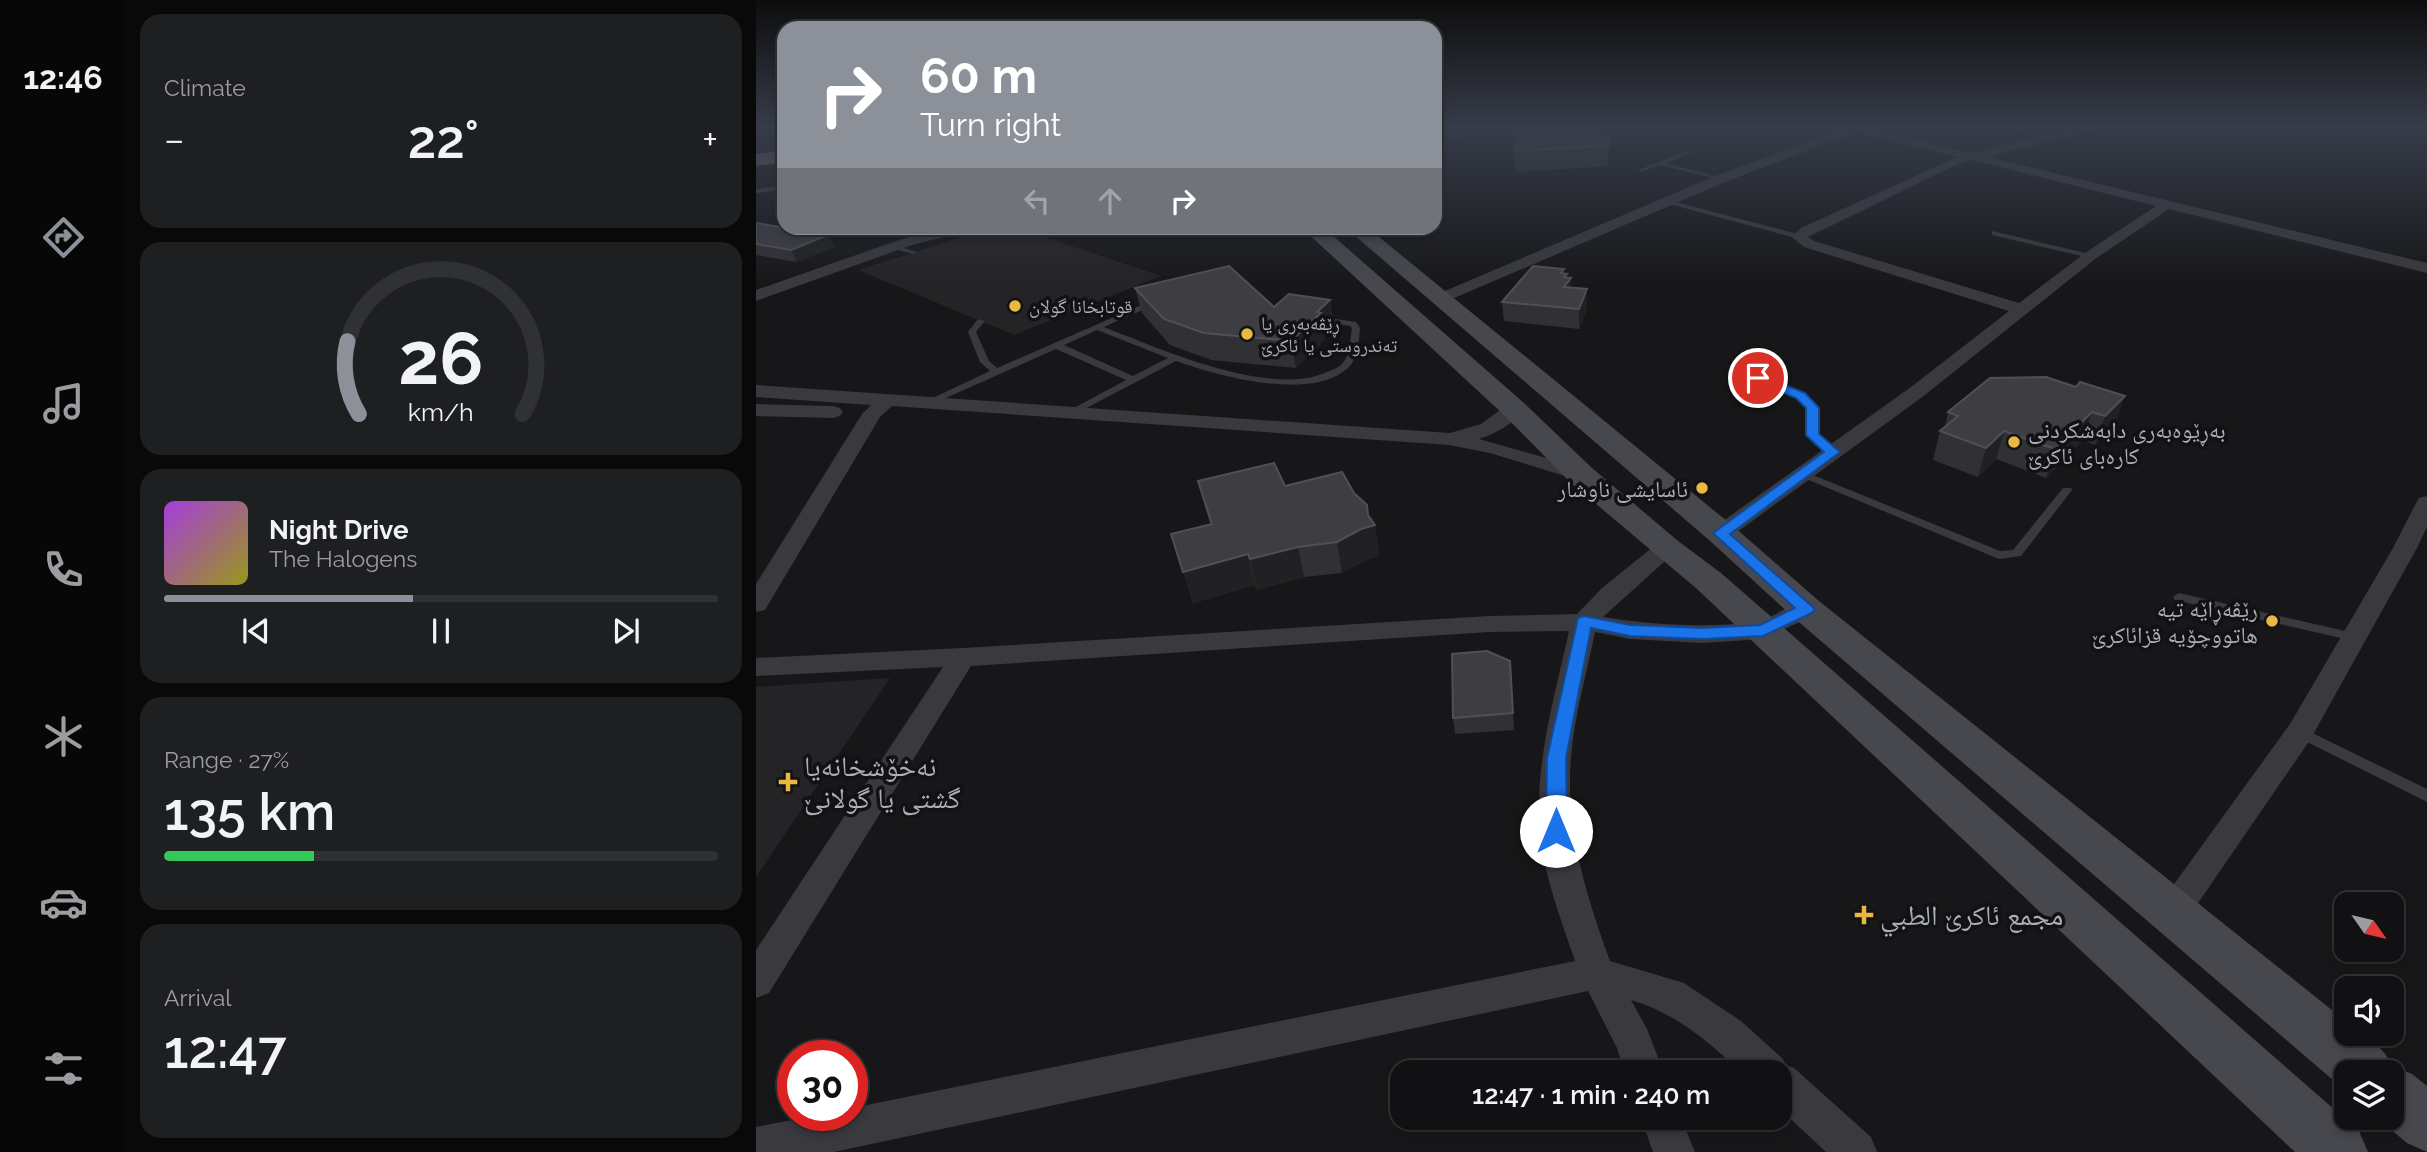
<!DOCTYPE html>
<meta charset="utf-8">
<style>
:root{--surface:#111113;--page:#1e1f21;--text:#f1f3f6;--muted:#9c9da0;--line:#303133;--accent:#8c9099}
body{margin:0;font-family:Raleway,"Noto Naskh Arabic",sans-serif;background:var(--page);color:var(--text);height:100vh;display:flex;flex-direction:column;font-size:26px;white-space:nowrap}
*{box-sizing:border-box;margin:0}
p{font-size:23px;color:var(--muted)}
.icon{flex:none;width:38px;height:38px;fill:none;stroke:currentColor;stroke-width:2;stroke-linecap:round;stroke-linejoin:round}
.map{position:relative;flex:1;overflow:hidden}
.details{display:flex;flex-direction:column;gap:14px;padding:14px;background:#09090a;width:630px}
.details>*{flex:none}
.guide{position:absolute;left:21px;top:21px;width:665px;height:214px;border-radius:21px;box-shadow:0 4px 10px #0003,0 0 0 2px var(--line);background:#8c9099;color:#fff;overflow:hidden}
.needle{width:46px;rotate:124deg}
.buttons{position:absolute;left:1578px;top:892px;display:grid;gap:14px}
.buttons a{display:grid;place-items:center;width:70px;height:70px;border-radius:14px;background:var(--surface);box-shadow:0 4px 10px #0003,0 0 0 2px var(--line);font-size:35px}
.speed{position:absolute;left:21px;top:1040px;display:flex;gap:14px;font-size:35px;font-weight:700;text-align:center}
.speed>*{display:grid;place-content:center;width:91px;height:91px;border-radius:50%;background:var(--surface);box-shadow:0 4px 10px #0003,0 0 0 2px var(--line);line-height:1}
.speed .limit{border:10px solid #d22;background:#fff;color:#111}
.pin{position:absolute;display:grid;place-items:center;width:60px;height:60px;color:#fff;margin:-30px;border:4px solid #fff;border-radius:50%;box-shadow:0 2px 7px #0007}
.me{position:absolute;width:77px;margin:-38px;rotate:0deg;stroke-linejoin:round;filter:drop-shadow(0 0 5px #0008)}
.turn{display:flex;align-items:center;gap:24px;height:147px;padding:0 28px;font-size:32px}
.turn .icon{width:91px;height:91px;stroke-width:2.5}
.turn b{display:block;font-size:49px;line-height:60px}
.lanes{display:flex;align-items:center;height:66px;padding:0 28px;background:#0003;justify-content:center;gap:35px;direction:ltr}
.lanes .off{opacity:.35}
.big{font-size:52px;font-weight:600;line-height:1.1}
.details .tile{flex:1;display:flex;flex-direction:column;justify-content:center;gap:10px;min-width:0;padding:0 24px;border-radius:21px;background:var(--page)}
.details .dial{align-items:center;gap:0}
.dial svg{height:182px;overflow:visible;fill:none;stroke:var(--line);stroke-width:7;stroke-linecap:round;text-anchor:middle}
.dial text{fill:var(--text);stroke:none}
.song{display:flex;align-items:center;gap:21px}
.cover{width:84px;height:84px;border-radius:10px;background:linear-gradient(135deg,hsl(280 70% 55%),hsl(60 70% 35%))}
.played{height:7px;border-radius:4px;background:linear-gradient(90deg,var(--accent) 45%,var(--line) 45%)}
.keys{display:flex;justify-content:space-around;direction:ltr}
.heat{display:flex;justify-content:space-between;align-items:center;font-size:38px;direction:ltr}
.charge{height:10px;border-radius:5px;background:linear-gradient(90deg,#34c759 27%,var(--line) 0)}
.trip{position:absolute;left:634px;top:1060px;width:402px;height:70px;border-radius:21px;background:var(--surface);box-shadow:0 4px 10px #0003,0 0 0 2px var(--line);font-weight:600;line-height:70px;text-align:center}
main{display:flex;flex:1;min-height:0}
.tabs{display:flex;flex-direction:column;width:126px;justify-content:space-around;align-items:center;background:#070708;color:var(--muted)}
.tabs .icon{width:49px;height:49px}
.tabs .selected{color:var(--accent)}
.tabs b{font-size:32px;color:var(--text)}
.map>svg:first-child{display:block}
.built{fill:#242326}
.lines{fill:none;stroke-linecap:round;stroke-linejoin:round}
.lane{fill:#39393e;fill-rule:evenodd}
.street{fill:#39393e;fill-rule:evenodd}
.secondary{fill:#47484e;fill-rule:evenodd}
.highway{fill:#65676f;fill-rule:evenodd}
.wall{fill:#313034}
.shaded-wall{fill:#212123}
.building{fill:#3e3e42;stroke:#4f5055;stroke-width:2}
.route{fill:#1a73e8;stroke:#114b97;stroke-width:2}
.poi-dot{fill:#e8b841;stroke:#121214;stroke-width:2.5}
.labels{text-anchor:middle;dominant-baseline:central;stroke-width:7;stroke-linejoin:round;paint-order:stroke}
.far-poi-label{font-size:19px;fill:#aaaeb8;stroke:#121214;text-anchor:start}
.poi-label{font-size:23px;fill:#aaaeb8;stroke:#121214;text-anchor:end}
.near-poi-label{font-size:28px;fill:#aaaeb8;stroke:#121214;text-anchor:start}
</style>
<main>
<nav class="tabs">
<b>12:46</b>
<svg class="icon selected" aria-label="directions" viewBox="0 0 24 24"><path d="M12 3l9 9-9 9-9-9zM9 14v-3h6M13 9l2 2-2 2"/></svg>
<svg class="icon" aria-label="music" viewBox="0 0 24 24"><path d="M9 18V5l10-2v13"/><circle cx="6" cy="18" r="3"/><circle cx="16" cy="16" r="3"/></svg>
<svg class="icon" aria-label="phone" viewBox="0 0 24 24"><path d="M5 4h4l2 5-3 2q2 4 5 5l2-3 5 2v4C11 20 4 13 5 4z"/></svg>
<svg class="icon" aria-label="climate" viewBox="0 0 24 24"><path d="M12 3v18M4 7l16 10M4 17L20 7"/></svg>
<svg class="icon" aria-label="car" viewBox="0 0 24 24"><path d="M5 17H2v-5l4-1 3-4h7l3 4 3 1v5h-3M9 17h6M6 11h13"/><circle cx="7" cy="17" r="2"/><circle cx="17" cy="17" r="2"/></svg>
<svg class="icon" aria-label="filters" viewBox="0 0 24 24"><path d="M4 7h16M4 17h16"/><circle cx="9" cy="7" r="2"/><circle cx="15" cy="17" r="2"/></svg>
</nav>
<section class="details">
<div class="tile"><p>Climate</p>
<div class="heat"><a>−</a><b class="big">22°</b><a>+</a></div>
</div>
<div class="tile dial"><svg viewBox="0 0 100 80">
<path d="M14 69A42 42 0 1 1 86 69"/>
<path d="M14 69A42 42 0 0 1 9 37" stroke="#8c9099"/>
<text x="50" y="56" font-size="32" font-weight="700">26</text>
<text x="50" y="72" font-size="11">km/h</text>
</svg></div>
<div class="tile">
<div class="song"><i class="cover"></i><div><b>Night Drive</b><p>The Halogens</p></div></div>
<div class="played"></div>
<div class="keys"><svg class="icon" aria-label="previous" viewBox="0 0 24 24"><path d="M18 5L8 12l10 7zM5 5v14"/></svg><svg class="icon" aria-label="pause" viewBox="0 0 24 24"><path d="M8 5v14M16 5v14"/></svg><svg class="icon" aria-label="next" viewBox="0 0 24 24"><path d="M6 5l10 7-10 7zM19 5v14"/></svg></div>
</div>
<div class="tile"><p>Range · 27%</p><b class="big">135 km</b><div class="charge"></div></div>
<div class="tile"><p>Arrival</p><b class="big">12:47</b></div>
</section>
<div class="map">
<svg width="1671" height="1152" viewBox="0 0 1671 1152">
<rect width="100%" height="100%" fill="#171719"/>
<g class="built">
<path d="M235,228H261L405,276L258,335L102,270Z"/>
<path d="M134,678L0,877V687Z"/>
</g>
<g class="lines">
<g class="lane">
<path d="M933,150L935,153L910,163L966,178V180L904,165L885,172L882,170Z"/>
<path d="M28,186V190L0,193V189Z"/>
<path d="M912,200L1046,235L1047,237L1043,239L910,203L909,202Z"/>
<path d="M1236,231L1334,254L1338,256L1334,258L1236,235Z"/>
<path d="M135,244L161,252L157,254L135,248Z"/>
<path d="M397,300H400V304L348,327C405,349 513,398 571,372C576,370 582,368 586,364C594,356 594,339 596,328L594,326L560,320V316L600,322L604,328C603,341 602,359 592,368C555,402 462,376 420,361L319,414L316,413V409L370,380L300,349L174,405H168L166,403L234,371L224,362L212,332L222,319L229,321L220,332L233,361L241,368ZM341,330L412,358L377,376L308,345Z"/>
<path d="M1002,375L1048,393L1062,408V434L1081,450V454H1073L1052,435V409L1042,397L999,380V376Z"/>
<path d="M1047,471L1244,551L1257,550L1307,488H1315L1316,490L1265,556L1243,559L1043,476L1042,474Z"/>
<path d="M1423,593L1598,633L1605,637L1598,641L1419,600L1417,597Z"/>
<path d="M1544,727L1671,789V802L1539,736L1537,732L1539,728Z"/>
</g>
<g class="street">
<path d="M1086,126H1103L1216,153L1284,136L1251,128L1250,126C1266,126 1287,134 1301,132C1317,131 1331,126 1347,126L1346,128L1231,157L1671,263V273L1413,209L1339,259L1169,395L973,538H957L953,533L957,528L1155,387L1253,311L1048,247L1036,237L1045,228L1201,157L1100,132L969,182L689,302L683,304L675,299L677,296L959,176L1087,128ZM1216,160L1400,206L1329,253L1263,303L1058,241L1052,237L1202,164Z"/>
<path d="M192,228H214L212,231L156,245L0,301V290L146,239Z"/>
<path d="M0,385L694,433L725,424L751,405L758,403L768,409C756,425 741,433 723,439L833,470L836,475L833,480L825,481L734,453L693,445L136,406L124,417L9,610L0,612V584L106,414L115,405L0,397Z"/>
<path d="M0,404L77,406L84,408L87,412L84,416L77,418L0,416Z"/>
<path d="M1671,496V527L1661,548L1554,740L1429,922L1417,927L1405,922L1400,912L1405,902L1534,724L1637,548L1660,503L1663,498Z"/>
<path d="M910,541L918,543L922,548L918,553L847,617C897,625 949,628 999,622C1020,619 1036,597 1059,603L1063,609L1059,615L1007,639L947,643L874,639L839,632C831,674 818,716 815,758C809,830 830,894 854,961L928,983L985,1021L1027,1059L1029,1065L1038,1068L1115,1137L1121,1152H1070L1024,1109V1073H985C953,1041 919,1013 875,1000L891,1029L908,1073H869L861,1048L832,991L78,1152H0V1127L62,1115H96V1108L819,961C805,919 788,877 784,832C778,764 799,696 813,631L733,632L215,666L13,993L0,998V950L187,667L0,676V658L207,648L733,616L821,614L846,588L902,543Z"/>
<path d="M885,1118H925L939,1152H897Z"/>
</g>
<g class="secondary">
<path d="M546,228H568L768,403L836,468L922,541L965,573L1603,1131L1612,1152H1539L941,589L814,482L748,415Z"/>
<path d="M590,228H612L977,526L1063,601L1591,1022V1034C1611,1034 1628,1047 1636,1066L1656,1074L1671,1086V1152L1651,1143L1621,1118H1636V1073H1591V1092L1037,617L953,540Z"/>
</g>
<path class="highway" d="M28,150V162L0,166V154Z"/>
</g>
<g class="wall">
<path d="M755,126H793L805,128L810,126H849L846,135L853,137L852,166L760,172L758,148L759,147L755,137Z"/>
<path d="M0,223L72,235L78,247L41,262L0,255Z"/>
<path d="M808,269V274H811V277L815,278V288L831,309L823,329L748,321L746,302Z"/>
<path d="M379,288L518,307L574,300L578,325L569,335V339L540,368L455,360L414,345L386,313Z"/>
<path d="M1320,387L1359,424L1339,445L1327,440L1290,478L1240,459L1222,477L1177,460L1184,431L1189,427L1192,412Z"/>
<path d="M442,481L529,486L598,493L619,525L623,556L610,560L586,573L548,577L501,590L499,585L437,603L415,534L454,524Z"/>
<path d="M754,661L758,730L699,734L697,718Z"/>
</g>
<g class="shaded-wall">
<path d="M690,126H725V131L679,149V129Z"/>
<path d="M842,126H849V128L842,146L839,134Z"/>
<path d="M72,235L78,247L41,262L35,250Z"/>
<path d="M808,269V277L811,274V283L815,278V297L808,306L805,273Z"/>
<path d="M831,289V309L823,329V309Z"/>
<path d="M574,300L578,325L569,335V339L540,368L535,341L561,312Z"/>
<path d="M1369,396L1359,424L1339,445L1349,416Z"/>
<path d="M1336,412L1327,440L1290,478L1299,449Z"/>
<path d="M1248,431L1240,459L1222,477L1230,448Z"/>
<path d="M619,525L623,556L610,560L586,573L581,542L605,529Z"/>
<path d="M542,547L548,577L501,590L494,559Z"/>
<path d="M492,554L499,585L437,603L427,572Z"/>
</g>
<g class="building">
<path d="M679,126H690L679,129Z"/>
<path d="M757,126H793L805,128L810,126H842L839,134L853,137L852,146L759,151L758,148L769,143L763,140Z"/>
<path d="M0,223L72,235L35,250L0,244Z"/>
<path d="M473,266L518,307L533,294L574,300L561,312L565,313L535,341L448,333L408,319L379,288Z"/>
<path d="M777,266L808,269L805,273L811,274L808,277L815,278L808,287L831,289L823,309L746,302Z"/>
<path d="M1290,377L1320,387L1324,382L1369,396L1349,416L1336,412L1299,449L1248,431L1230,448L1184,431L1202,416L1192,412L1234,378Z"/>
<path d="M518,463L529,486L586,472L598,493L611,505L612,515L619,525L605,529L581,542L542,547L494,559L492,554L427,572L415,534L456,524L442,481Z"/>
<path d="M731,651L754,661L757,713L697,718L696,654Z"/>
</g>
<linearGradient id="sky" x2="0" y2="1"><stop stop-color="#0d0d0e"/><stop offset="0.44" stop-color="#363c49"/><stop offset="1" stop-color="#363c49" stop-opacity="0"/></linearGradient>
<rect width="1671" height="287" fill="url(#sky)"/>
<path class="route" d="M1002,374L1049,393L1063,408V434L1084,452L974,534L1059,609L1056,613L1007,636L947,639L874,636L835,628L810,758L811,831L808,837L800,839L793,837L790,831L791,758L822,618L828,616L874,625L947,628L1004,625L1039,608L957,533L1068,452L1050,435V408L1040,398L998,381V375Z"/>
<g class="poi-dot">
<circle cx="259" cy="306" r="7"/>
<circle cx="491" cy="334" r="7"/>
<circle cx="1258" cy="442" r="7"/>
<circle cx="946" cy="488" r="7"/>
<circle cx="1516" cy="621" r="7"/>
<path d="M28.5 771.5h7v7h7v7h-7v7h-7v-7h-7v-7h7z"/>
<path d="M1104.5 904.5h7v7h7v7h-7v7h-7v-7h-7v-7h7z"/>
</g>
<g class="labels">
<g class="far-poi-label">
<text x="273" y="306">قوتابخانا گولان</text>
<text x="505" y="323">ڕێڤەبەری یا<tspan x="505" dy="22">تەندروستی یا ئاکرێ</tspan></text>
</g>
<g class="poi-label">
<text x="1272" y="429" text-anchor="start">بەڕێوەبەری دابەشکردنی<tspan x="1272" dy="26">کارەبای ئاکرێ</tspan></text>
<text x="932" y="488">ئاسايشى ناوشار</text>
<text x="1502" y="608">رێڤەڕاێە تیە<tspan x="1502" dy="26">هاتووچۆیە قزائاکرێ</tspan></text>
</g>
<g class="near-poi-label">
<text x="48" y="766">نەخۆشخانەیا<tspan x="48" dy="32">گشتی یا گولانێ</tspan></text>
<text x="1124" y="915">مجمع ئاکرێ الطبي</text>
</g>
</g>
</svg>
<div class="buttons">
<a><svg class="needle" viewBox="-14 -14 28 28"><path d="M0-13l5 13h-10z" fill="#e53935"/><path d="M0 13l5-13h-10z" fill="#9c9da0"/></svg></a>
<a><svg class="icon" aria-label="sound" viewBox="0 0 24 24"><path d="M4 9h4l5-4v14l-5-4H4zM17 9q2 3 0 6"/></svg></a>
<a><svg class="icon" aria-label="layers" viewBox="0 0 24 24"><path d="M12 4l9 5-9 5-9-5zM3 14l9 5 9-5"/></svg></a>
</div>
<div class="speed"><div class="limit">30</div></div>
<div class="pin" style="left:1002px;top:378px;background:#d93025"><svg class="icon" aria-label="arrive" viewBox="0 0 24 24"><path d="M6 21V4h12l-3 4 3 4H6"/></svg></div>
<svg class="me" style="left:800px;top:831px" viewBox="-20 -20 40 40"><circle r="19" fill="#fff"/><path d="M0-13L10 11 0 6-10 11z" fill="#1a73e8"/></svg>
<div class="trip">12:47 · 1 min · 240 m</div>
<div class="guide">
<div class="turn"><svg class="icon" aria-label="right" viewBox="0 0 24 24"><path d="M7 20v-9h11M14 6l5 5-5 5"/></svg><div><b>60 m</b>Turn right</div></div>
<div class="lanes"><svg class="icon off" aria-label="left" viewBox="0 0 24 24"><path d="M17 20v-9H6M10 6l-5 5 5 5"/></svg><svg class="icon off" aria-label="ahead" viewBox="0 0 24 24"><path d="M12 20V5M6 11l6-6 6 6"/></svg><svg class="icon" aria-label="right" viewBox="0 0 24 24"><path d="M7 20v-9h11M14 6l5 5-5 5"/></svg></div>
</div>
</div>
</main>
